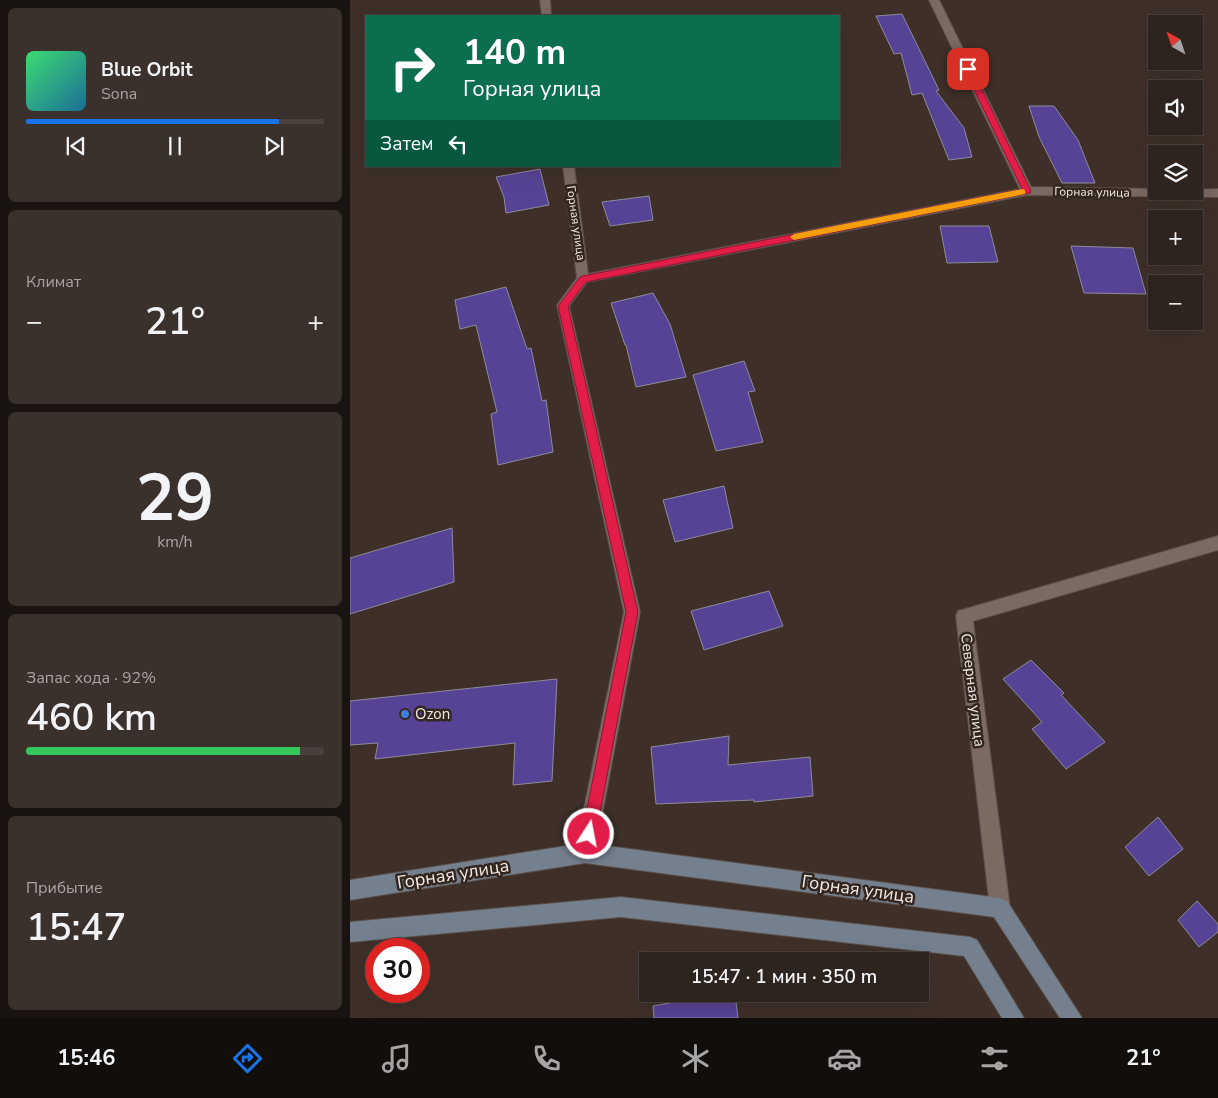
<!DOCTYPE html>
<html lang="ru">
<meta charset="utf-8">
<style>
:root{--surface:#2e241f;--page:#3a302c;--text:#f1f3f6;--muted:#a7a4a4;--line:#49413d;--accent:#1a73e8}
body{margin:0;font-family:"Nunito Sans",sans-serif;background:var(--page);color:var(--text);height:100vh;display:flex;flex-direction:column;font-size:19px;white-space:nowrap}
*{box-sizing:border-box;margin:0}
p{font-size:16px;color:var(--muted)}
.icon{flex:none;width:28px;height:28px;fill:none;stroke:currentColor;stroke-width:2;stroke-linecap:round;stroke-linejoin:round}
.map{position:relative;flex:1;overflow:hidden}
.side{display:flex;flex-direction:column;gap:8px;padding:8px;background:#191411;width:350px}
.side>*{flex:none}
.hud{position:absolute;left:15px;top:15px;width:475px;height:152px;border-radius:0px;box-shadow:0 5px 20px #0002,0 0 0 1px var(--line);background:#0b6e4f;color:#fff;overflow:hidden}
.needle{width:32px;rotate:320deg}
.tools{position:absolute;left:798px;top:15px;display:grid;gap:10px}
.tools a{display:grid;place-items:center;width:55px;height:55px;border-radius:0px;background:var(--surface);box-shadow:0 5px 20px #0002,0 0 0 1px var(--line);font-size:25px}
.speed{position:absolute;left:15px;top:938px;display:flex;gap:10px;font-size:25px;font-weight:700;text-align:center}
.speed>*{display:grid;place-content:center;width:65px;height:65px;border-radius:50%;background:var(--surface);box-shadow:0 5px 20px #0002,0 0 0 1px var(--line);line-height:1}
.speed .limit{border:8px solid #d22;background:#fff;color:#111}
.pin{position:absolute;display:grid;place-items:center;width:42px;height:42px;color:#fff;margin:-21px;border-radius:10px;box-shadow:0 2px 8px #0006}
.me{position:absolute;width:55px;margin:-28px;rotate:11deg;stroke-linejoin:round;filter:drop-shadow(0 0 4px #0008)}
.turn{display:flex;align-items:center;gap:18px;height:105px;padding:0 15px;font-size:22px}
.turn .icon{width:65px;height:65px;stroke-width:2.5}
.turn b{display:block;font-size:35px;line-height:42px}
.then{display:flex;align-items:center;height:48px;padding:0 15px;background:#0003;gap:10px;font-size:19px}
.big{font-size:38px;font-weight:600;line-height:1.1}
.side .tile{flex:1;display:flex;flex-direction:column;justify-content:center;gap:8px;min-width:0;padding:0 18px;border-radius:8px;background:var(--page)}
.side .dial{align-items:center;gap:0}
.dial b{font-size:65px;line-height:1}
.song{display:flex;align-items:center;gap:15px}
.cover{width:60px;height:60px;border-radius:8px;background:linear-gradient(135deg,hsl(140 70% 55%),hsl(200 70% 35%))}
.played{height:5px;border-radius:2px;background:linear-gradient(90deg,var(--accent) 85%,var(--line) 85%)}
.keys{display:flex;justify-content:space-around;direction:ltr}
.heat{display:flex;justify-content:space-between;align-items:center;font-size:28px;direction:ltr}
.charge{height:8px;border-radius:4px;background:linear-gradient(90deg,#34c759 92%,var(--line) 0)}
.trip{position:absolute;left:289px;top:952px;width:290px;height:50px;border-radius:0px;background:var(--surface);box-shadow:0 5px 20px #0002,0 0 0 1px var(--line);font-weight:600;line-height:50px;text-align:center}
.tabs{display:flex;height:80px;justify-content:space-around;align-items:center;background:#120e0c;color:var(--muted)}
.tabs .icon{width:35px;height:35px}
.tabs .selected{color:var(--accent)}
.tabs b{font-size:22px;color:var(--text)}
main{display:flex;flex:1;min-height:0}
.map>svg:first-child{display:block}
.building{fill:#574395;stroke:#8d8b9b}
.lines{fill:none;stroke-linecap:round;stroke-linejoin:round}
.street-casing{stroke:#5a4e48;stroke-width:2}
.secondary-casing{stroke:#5a4e48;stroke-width:2}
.street{fill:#7a6a62;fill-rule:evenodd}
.secondary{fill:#74808e;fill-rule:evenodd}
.route{fill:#e11d48;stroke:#92132f}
.slow{fill:#f59e0b}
.shop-dot{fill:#3f7fe0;stroke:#33261f;stroke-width:2}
.labels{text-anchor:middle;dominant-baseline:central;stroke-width:5;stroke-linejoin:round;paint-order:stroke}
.far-street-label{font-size:12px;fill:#f2e9e4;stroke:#33261f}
.street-label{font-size:15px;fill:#f2e9e4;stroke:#33261f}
.poi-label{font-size:15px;fill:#f2e9e4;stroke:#33261f;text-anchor:start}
.near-street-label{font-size:18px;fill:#f2e9e4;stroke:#33261f}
</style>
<main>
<section class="side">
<div class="tile">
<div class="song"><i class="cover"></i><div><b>Blue Orbit</b><p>Sona</p></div></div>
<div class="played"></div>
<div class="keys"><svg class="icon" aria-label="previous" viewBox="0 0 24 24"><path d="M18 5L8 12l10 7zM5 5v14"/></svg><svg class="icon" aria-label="pause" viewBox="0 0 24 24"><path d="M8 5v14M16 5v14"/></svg><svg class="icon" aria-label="next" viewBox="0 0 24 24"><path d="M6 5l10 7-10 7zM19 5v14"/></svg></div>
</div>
<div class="tile"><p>Климат</p>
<div class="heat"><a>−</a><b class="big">21°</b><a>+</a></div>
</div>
<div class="tile dial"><b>29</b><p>km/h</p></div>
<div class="tile"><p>Запас хода · 92%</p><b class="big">460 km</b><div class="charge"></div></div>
<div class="tile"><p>Прибытие</p><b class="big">15:47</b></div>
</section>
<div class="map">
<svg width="868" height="1018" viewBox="0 0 868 1018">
<rect width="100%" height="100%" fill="#3e3029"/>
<g class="building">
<path d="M552,14L589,90L586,91L614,128L622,157L599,160L572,93L562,95L551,53L544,54L526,16Z"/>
<path d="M679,106H704L728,140L745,183H712L689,137Z"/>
<path d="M190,169L199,205L156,213L154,197L146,177Z"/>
<path d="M299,196L303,220L260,226L252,202Z"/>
<path d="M590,226H639L648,262L597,263Z"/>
<path d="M721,246L783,248L796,294L734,293Z"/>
<path d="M156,287L177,349L181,348L192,401L196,400L203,452L148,465L141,414L147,412L126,325L110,329L105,300Z"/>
<path d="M303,293L320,324L336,377L286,387L276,345H275L261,303Z"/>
<path d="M394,361L405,391L398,392L413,442L366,451L343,375Z"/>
<path d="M374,486L383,528L325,542L313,500Z"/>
<path d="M102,528L104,582L0,614V558Z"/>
<path d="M419,591L433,626L354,650L341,611Z"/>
<path d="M681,660L714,693L711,695L755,742L716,769L682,729L692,722L653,679Z"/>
<path d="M207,679L202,781L163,785L165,743L25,759L28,743L0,745V701Z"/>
<path d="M379,736L378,765L460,757L463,796L404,802V800L306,804L301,747Z"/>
<path d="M808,817L833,849L799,876L775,847Z"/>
<path d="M847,901L868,924V932L849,947L828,920Z"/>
<path d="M368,994H385L388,1018H304L303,1006Z"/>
</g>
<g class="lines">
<g class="street-casing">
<g id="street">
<path d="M190,0H200L201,16H192Z"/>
<path d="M579,0H589L681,187L806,189V191L868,189V197L677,195L237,282L219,306L290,612L245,853L242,860L235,863L228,860L225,853L274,612L207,305L227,278L213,166H224L238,274L670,189Z"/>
<path d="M868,536V550L623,621L660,908L657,915L650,918L643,915L640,908L606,616L608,611Z"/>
</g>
</g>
<g class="secondary-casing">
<g id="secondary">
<path d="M235,843L650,898L657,901L732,1018H710L644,917L235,863L0,900V880Z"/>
<path d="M271,897L620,937L627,940L674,1018H652L614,956L271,917L0,942V922Z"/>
</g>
</g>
<use href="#street" class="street"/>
<use href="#secondary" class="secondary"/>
</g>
<path class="route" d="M618,67L622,69L681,191L680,193L236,282L218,306L288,612L246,834L244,839L239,841L234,839L232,834L276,612L208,306L230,277L233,276L672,189L614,69Z"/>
<path class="slow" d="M672,189L675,190V194L444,240L440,237L444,234Z"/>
<circle class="shop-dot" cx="55" cy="714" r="5"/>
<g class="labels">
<g class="far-street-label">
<text transform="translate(742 192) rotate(1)">Горная улица</text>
<text transform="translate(226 223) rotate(82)">Горная улица</text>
</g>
<g class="street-label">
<text transform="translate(623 690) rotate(83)">Северная улица</text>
</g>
<g class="poi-label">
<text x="65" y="714">Ozon</text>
</g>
<g class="near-street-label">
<text transform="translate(103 874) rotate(-9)">Горная улица</text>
<text transform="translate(508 889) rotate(8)">Горная улица</text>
</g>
</g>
</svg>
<div class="tools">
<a><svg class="needle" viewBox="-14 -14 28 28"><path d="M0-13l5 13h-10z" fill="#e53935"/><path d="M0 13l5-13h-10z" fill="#a7a4a4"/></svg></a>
<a><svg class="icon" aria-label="sound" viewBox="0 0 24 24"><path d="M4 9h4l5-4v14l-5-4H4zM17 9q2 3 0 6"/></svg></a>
<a><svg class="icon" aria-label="layers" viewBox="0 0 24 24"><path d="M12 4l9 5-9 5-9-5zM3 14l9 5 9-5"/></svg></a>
<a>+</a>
<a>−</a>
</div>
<div class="speed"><div class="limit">30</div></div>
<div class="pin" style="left:618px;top:69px;background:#d93025"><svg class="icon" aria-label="arrive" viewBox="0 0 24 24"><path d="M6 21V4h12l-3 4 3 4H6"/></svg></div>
<svg class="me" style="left:239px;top:834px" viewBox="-20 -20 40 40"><circle r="17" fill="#e11d48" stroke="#fff" stroke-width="3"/><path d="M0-11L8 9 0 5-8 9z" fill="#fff"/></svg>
<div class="trip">15:47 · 1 мин · 350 m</div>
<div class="hud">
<div class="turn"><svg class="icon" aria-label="right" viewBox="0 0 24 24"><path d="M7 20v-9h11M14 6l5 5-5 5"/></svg><div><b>140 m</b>Горная улица</div></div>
<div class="then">Затем<svg class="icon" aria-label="left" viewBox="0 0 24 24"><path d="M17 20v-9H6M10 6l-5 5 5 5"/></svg></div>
</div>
</div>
</main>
<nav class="tabs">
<b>15:46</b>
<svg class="icon selected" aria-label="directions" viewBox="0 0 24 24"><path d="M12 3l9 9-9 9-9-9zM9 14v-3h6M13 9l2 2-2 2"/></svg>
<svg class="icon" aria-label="music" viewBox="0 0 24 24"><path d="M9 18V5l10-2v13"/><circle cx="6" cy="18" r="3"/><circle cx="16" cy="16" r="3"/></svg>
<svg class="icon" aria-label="phone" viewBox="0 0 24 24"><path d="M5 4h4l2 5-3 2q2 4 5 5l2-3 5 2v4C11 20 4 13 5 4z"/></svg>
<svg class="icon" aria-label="climate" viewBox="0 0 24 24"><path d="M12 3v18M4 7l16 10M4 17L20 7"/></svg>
<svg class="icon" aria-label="car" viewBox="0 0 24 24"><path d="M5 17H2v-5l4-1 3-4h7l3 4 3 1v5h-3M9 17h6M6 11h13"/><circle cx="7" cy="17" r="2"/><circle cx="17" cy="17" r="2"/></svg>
<svg class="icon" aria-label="filters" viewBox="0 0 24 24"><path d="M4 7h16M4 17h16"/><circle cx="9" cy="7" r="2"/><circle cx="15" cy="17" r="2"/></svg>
<b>21°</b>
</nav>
